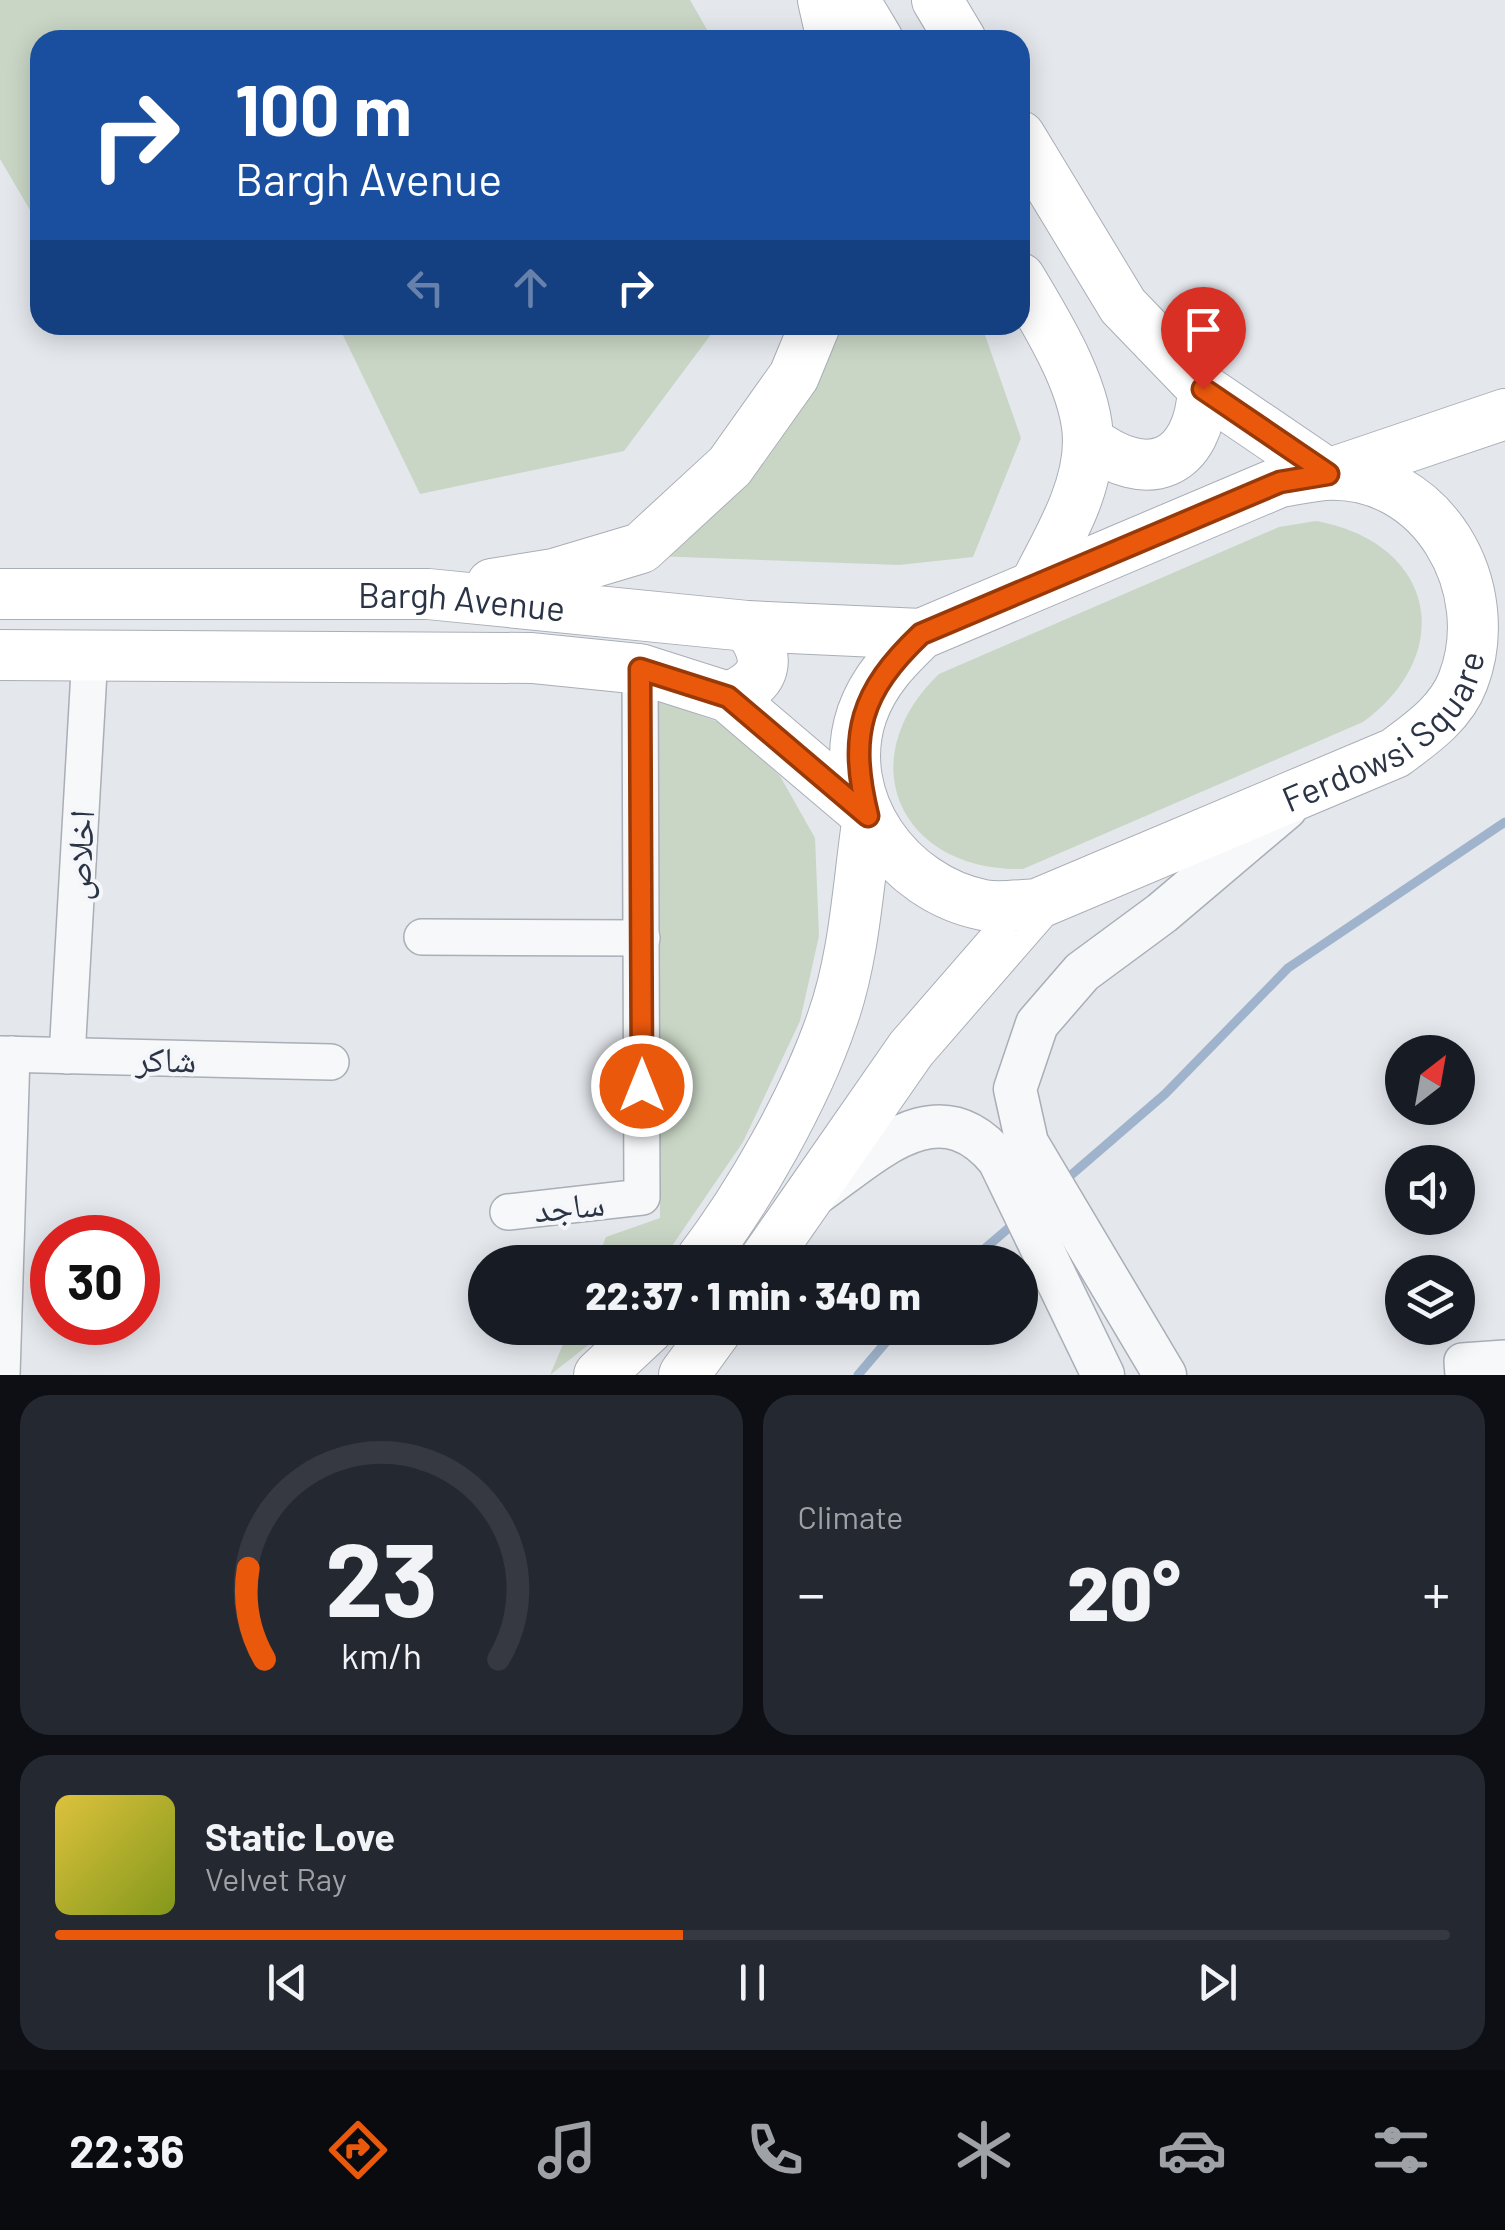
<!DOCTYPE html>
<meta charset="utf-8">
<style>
:root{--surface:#171b24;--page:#242831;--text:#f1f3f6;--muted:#9ea1a6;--line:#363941;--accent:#ea580c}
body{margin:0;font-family:Barlow,"Noto Naskh Arabic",sans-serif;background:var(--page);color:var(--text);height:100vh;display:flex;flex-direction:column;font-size:38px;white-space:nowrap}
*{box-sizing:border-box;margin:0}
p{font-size:32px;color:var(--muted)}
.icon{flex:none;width:55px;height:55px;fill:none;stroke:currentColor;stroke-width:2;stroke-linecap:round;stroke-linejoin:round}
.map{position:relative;height:1375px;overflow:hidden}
.drawer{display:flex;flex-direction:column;gap:20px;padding:20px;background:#0d0f14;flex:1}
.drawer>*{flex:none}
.hud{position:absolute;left:30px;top:30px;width:1000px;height:305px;border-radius:30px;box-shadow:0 5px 25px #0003;background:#1a4fa0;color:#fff;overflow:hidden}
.needle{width:65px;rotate:31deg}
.fabs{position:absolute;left:1385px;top:1035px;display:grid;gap:20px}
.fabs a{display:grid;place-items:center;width:90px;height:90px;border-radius:50%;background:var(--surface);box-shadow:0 5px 25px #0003;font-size:50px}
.speed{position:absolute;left:30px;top:1215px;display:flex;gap:20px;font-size:50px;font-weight:700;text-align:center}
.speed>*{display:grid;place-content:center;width:130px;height:130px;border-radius:50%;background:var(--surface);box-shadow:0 5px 25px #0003;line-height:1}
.speed .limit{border:15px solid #d22;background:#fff;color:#111}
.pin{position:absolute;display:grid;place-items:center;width:85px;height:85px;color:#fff;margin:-102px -42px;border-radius:50% 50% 50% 0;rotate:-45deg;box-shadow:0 0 10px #0007}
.pin .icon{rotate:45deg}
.me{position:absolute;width:110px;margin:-55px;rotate:0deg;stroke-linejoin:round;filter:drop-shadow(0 0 8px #0008)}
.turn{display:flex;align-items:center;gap:35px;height:210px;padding:0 40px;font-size:45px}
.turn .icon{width:130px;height:130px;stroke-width:2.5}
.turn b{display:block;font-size:70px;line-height:85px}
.lanes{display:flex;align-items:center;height:95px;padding:0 40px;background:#0003;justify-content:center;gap:50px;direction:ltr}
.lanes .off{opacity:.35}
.big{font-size:75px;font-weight:800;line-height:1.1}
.drawer .tile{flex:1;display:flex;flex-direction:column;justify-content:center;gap:15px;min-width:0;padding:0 35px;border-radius:30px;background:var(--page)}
.drawer .dial{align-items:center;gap:0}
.dial svg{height:260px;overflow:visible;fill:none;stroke:var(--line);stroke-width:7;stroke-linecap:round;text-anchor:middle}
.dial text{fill:var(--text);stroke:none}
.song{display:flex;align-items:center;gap:30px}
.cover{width:120px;height:120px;border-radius:15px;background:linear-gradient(135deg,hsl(50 70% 55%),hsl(70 70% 35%))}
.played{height:10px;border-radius:5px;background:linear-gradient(90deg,var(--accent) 45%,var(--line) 45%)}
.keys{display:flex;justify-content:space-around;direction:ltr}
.heat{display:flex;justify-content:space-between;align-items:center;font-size:55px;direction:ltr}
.drawer .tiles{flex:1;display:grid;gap:20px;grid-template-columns:1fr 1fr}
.tile:last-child{grid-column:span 2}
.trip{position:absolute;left:468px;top:1245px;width:570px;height:100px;border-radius:50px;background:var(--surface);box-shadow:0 5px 25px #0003;font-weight:800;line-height:100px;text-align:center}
.dock{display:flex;height:160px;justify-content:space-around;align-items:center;background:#090b0e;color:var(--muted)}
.dock .icon{width:70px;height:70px}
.dock .active{color:var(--accent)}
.dock b{font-size:45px;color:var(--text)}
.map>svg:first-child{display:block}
.green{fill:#c9d6c5}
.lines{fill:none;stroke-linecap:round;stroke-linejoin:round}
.stream{stroke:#9fb4cc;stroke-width:9}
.minor-casing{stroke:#a9aeb7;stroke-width:38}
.tertiary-casing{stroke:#a9aeb7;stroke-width:45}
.secondary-casing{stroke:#a9aeb7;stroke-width:52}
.minor{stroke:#f7f8fa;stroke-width:35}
.tertiary{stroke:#f7f8fa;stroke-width:42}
.secondary{stroke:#fff;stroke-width:50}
.route-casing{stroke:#983908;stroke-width:25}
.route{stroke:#ea580c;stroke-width:18}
.labels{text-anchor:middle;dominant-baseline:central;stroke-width:8;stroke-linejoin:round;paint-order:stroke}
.street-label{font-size:35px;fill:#2b3445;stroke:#f4f6f9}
</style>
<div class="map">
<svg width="1505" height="1375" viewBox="0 0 1505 1375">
<rect width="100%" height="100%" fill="#e4e7ec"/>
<g class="green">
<path d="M0,0H690L713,40H40V227L0,159Z"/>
<path d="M338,325H718L624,451L420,494Z"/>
<path d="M827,325H977L985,335L1021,438L973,557L899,565L652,556Z"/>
<path d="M1316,521C1433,542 1459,651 1363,722L1023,869C900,872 849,760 939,674L1279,527Z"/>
<path d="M657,700L724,724L780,776L815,838L819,936L800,1021L743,1142L661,1262H596L606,1237L660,1218Z"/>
<path d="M570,1328H610L550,1375Z"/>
</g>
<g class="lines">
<g class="stream">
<path d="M1063,1182L1165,1094L1288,968L1505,822"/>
<path d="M969,1262L1017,1221"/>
<path d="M858,1375L898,1328"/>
</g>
<g class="minor-casing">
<g id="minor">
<path d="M422,937L642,938"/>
<path d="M0,1054L331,1062"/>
<path d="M67,1056L90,654"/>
<path d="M508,1212L642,1197L640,669"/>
<path d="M2,1375L12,1054"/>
<path d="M1463,1375L1462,1361L1505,1358"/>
</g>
</g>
<g class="tertiary-casing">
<g id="tertiary">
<path d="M817,1193C875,1152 939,1086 999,1160L1103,1375"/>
<path d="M1165,1375L1027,1143L1015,1089L1037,1024L1082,972L1162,913L1286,808"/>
</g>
</g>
<g class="secondary-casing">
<g id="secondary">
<path d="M823,0L832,40"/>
<path d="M854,0L878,40"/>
<path d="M937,0L961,40"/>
<path d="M1020,136L1123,306L1203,389L1328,474L1505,414"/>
<path d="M1020,278C1046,322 1088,388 1088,441C1088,492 1057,541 1035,585"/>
<path d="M1088,440C1148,487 1199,465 1203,389"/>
<path d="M492,584L554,574L641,548L730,466L794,376L815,325"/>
<path id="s1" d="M0,594H428L747,626L921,634"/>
<path d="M0,655L532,658L640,669L728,697L868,816C858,883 855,956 832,1020C805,1099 749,1197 699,1262"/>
<path d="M728,697C767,682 773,659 747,626"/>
<path id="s2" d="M763,1262L911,1049L1037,904L1395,753C1422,733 1451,713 1463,681C1499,588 1433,469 1325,475C1310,476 1295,480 1280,482L921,634C896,658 874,680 862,714C833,800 899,888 983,905C999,908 1020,905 1037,904"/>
<path d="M599,1375L649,1328"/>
<path d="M684,1375L718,1328"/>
</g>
</g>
<use href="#minor" class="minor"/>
<use href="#tertiary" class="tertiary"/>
<use href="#secondary" class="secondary"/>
</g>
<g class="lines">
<g class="route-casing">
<path id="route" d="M642,1086L640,669L728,697L868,816C848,734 860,692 921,634L1280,482L1328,474L1203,389"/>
</g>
<use href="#route" class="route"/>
</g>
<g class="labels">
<g class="street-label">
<text stroke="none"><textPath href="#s1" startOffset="462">Bargh Avenue</textPath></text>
<text stroke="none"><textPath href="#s2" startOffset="845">Ferdowsi Square</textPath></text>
<text transform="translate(78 855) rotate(-87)">اخلاص</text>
<text transform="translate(166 1058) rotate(1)">شاکر</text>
<text transform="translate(569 1205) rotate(-6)">ساجد</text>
</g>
</g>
</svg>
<div class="fabs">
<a><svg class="needle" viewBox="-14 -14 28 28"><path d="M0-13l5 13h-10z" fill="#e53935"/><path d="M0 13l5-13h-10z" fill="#9ea1a6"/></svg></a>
<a><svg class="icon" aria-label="sound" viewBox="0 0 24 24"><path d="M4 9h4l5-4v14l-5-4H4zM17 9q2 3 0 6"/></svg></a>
<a><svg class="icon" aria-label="layers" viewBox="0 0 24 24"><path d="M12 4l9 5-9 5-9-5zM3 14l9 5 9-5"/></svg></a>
</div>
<div class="speed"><div class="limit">30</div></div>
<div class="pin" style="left:1203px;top:389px;background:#d93025"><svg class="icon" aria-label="arrive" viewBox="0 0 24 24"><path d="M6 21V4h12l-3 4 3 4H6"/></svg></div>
<svg class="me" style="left:642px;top:1086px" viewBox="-20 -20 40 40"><circle r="17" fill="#ea580c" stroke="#fff" stroke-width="3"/><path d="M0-11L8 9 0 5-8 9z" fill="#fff"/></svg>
<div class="trip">22:37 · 1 min · 340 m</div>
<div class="hud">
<div class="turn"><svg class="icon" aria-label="right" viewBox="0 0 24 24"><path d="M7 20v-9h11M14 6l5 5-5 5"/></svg><div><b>100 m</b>Bargh Avenue</div></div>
<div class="lanes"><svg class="icon off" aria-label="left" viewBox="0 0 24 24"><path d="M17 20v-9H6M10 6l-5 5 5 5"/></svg><svg class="icon off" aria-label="ahead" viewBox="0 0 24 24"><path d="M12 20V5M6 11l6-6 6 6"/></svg><svg class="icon" aria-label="right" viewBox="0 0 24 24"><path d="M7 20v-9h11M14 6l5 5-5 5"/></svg></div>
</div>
</div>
<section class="drawer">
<div class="tiles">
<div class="tile dial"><svg viewBox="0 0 100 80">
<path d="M14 69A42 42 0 1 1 86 69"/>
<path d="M14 69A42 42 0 0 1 9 41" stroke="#ea580c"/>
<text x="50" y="56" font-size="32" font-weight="700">23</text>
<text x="50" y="72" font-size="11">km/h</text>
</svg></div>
<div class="tile"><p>Climate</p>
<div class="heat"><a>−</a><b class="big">20°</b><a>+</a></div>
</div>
<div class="tile">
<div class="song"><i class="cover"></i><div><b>Static Love</b><p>Velvet Ray</p></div></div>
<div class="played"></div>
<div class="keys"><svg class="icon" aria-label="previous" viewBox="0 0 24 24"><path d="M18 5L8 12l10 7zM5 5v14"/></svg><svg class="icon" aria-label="pause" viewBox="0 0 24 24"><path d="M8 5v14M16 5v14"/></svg><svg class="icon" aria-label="next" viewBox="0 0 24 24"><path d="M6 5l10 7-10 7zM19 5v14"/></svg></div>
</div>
</div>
</section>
<nav class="dock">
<b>22:36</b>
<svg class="icon active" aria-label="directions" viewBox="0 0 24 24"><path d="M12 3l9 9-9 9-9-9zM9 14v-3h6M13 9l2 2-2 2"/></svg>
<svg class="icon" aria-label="music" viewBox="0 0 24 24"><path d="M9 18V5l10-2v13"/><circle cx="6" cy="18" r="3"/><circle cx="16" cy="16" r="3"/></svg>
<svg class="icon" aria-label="phone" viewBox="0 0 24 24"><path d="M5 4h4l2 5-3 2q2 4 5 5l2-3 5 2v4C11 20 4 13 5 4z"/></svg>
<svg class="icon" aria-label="climate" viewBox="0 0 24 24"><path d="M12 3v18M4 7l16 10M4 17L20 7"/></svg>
<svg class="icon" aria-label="car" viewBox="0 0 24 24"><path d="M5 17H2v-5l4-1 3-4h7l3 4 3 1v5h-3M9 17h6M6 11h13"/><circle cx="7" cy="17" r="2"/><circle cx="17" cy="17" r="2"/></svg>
<svg class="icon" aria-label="filters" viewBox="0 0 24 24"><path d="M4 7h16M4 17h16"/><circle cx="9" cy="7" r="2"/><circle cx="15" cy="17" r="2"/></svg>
</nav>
